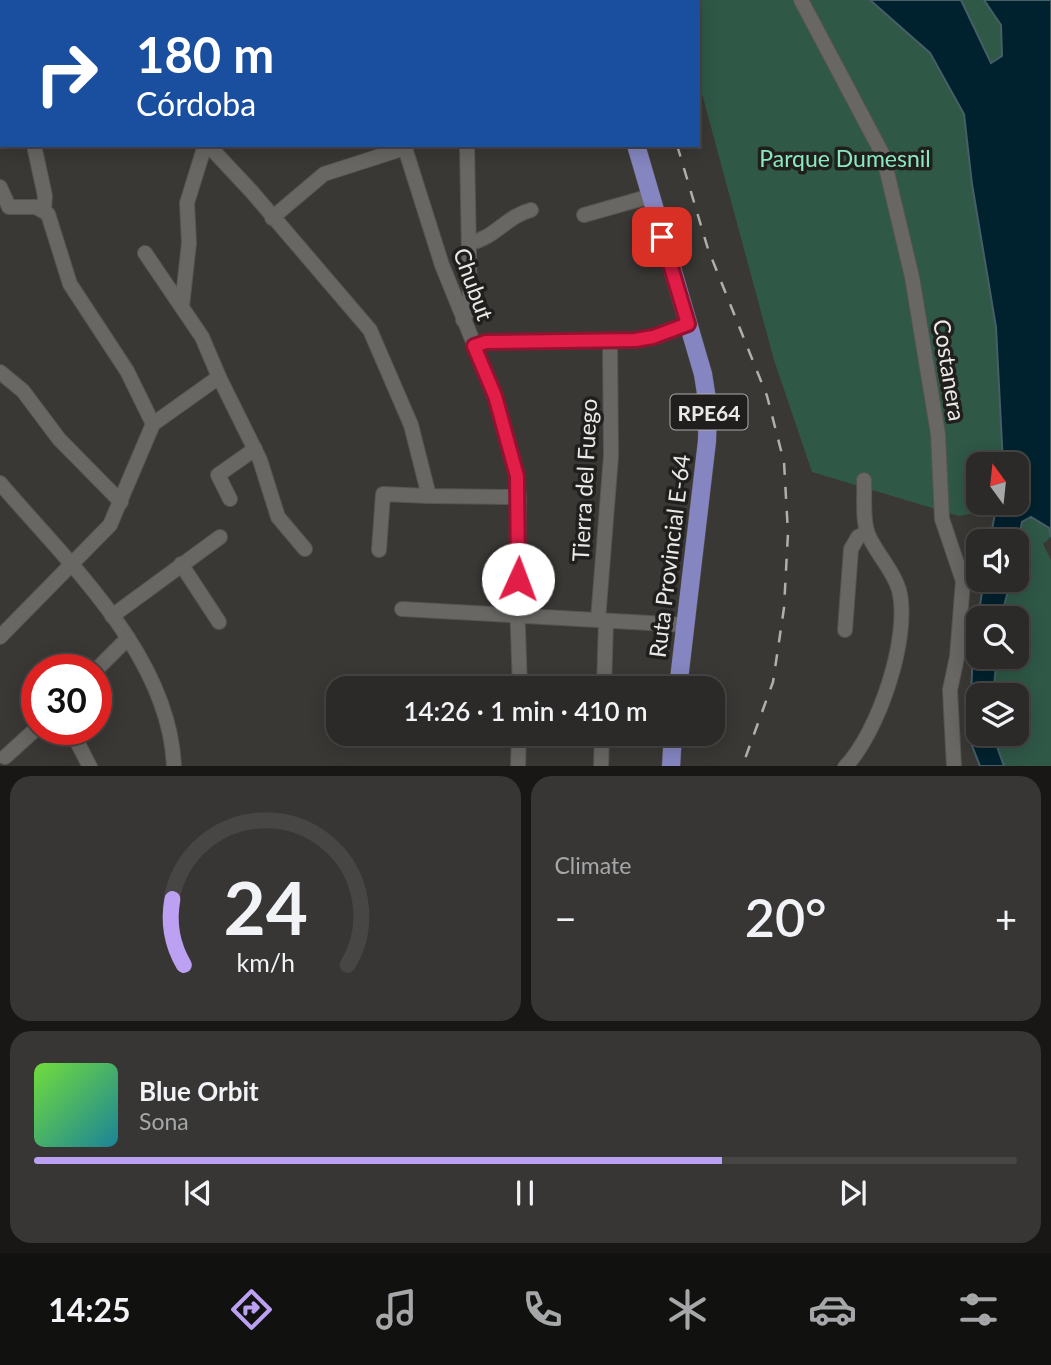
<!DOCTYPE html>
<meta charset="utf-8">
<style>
:root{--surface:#2b2a28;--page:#373634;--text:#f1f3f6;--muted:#a6a7a8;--line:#474645;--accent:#bca0f2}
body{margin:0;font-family:Lato,sans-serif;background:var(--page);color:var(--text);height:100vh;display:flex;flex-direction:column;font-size:26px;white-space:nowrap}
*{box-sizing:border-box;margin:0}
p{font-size:23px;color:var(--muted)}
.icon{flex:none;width:38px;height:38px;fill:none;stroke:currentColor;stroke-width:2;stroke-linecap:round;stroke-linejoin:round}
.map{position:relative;height:766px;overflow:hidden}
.sheet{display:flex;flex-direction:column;gap:10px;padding:10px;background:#181716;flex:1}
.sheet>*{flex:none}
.banner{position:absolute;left:0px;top:0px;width:700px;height:147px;box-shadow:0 4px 18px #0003,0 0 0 2px var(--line);background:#1a4fa0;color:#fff;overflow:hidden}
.needle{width:46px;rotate:345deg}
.fabs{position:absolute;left:966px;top:452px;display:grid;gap:14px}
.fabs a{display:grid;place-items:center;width:63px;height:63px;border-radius:14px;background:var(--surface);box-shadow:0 4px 18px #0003,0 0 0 2px var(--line);font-size:35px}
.speed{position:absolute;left:21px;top:654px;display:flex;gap:14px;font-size:35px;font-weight:700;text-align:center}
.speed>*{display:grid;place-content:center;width:91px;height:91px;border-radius:50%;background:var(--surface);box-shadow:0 4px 18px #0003,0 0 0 2px var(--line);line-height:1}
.speed .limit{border:10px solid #d22;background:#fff;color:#111}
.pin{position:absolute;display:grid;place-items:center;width:60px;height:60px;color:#fff;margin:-30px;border-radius:14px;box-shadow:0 4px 10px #0006}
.me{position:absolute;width:77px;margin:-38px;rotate:2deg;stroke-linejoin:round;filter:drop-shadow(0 0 5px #0008)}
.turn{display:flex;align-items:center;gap:24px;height:147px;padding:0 21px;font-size:32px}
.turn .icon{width:91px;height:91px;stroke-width:2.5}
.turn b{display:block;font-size:49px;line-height:60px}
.big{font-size:52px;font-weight:600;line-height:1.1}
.sheet .card{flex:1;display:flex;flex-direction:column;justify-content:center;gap:10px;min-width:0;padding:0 24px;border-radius:21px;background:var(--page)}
.sheet .dial{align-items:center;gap:0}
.dial svg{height:182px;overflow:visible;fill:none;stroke:var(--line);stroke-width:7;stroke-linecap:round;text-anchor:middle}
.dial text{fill:var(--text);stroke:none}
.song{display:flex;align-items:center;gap:21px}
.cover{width:84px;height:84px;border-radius:10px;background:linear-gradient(135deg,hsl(100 70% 55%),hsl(190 70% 35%))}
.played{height:7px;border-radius:4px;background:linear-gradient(90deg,var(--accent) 70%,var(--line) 70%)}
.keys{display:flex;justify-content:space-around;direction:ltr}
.heat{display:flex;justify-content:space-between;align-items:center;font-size:38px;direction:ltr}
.sheet .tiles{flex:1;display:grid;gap:10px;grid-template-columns:1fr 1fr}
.card:last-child{grid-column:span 2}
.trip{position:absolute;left:326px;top:676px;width:399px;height:70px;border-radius:21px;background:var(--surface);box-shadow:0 4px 18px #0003,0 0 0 2px var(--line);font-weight:600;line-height:70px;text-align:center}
.tabs{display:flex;height:112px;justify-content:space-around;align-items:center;background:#111110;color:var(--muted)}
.tabs .icon{width:49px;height:49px}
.tabs .selected{color:var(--accent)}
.tabs b{font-size:32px;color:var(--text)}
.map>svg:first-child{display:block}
.green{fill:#2f5847}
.water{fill:#00222f;stroke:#465e66;stroke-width:2}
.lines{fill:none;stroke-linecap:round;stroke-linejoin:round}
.minor-casing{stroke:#565451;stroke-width:16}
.major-casing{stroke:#565451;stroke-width:19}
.minor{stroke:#696764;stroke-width:14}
.major{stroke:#8586c1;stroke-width:18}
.rail{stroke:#b1afad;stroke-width:2.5;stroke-dasharray:12 12;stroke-linecap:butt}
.route-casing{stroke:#92132f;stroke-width:18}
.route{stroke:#e11d48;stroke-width:12}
.labels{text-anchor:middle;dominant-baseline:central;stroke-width:7;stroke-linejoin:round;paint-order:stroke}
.shield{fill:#201f1e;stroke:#aeacab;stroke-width:2}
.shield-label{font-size:21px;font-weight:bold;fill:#ebe9e7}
.park-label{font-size:23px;fill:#8ae8bf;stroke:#201f1e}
.street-label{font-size:23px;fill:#ebe9e7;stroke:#201f1e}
</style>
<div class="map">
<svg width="1051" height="767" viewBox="0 0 1051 767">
<rect width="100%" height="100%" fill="#393835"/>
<g class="green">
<path d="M677,0H869L930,53L964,114L972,184L996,327L1003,464H978V502H997L996,509L959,516L812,472L774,360L698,79V2Z"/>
<path d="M961,0H984L1001,25L1002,56L991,63Z"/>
<path d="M1031,516L1050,528L1051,537L1043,544L1051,560V766H1004L992,733H1017V695H993L997,656H1017V618H1001L1011,579H1017V547L1022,522Z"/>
</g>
<g class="water">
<path d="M870,0H961L991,63L1002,56L1001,25L984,0H1051V537L1049,528L1031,517L1022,522L1017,547V541H990L997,502H1017V464H1003L996,327L972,184L964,114L930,53Z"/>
<path d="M984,579H1011L1001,618H978V656H997L993,695H978V733H992L1004,766H980L969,738L973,651Z"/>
</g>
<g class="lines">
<g class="minor-casing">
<g id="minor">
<path d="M121,0V2"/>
<path d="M295,0L297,2"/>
<path d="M374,0V2"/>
<path d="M801,0L883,155L912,277L938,434L942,519L963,581L957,657L950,690L954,767"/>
<path d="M0,5H2"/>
<path d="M208,145L252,192L370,330L411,425L429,496L519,497"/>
<path d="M404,145L442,265L495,396L514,463L519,497L517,601L520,688"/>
<path d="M35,150L45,196L44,209"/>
<path d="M0,187L9,207H36L48,214L70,284L127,371L153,424"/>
<path d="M584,215L651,196"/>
<path d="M272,218L324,174L405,148"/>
<path d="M470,243C495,238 507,216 531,210"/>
<path d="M182,306L189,243L187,203L205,145"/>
<path d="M463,320L470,307L467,145"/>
<path d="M474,346L486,342L635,340L654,337L688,324"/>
<path d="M0,372L23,391L59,439L121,502"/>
<path d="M219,377L260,460L278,517L305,549"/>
<path d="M0,483C68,563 170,656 174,767"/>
<path d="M230,499L218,475L255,449"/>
<path d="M379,550L383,494L429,496"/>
<path d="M181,564L219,622"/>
<path d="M402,609L685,625"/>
<path d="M112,616L220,537"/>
<path d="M598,620L611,456L610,342"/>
<path d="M845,630L851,549L858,537L867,532"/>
<path d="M0,637L110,525L153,424L219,377L202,337L145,253"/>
<path d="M96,670L128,638"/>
<path d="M604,688L606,621"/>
<path d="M71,730L90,767"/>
<path d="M5,757L37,728"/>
<path d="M518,767L519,733"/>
<path d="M601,767L602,733"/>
<path d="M845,767C878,733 911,637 899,590C893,569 876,554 868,534C862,519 865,496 864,480"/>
</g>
</g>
<g class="major-casing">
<g id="major">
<path d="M591,0L592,2"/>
<path d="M636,145L703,374L708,406L707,441L678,688"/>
<path d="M671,767L673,733"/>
</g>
</g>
<use href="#minor" class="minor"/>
<use href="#major" class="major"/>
<g class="rail">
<path d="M633,0V2"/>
<path d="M677,145L708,249L767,396L784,462L788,533L784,608L773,682L742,767"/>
</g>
</g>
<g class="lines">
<g class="route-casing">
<path id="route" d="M518,579L517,476L495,396L474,346L486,342L635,340L653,337L688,324L662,237"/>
</g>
<use href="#route" class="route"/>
</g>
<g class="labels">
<rect class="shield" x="670.5" y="394.5" width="77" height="35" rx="5"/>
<g class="shield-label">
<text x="709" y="412">RPE64</text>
</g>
<g class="park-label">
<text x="845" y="158">Parque Dumesnil</text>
</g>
<g class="street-label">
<text transform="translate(474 284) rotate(70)">Chubut</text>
<text transform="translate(950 370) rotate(81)">Costanera</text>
<text transform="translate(584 480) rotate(-87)">Tierra del Fuego</text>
<text transform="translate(669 556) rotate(-83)">Ruta Provincial E-64</text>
</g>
</g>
</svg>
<div class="fabs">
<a><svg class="needle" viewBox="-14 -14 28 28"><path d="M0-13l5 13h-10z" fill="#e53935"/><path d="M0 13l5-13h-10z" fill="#a6a7a8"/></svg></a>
<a><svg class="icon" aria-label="sound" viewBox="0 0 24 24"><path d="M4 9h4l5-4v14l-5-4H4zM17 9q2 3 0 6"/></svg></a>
<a><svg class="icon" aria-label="search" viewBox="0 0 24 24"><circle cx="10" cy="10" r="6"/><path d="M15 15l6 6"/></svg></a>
<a><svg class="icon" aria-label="layers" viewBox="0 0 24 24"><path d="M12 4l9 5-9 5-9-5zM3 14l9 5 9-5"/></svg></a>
</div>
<div class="speed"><div class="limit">30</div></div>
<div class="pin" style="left:662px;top:237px;background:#d93025"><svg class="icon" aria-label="arrive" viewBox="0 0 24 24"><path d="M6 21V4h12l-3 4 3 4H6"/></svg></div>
<svg class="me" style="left:518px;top:579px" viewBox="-20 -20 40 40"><circle r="19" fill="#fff"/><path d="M0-13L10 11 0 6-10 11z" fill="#e11d48"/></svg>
<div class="trip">14:26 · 1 min · 410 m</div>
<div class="banner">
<div class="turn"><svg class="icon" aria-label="right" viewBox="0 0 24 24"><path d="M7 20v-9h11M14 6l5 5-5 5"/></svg><div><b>180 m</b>Córdoba</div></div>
</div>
</div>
<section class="sheet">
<div class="tiles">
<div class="card dial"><svg viewBox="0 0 100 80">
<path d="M14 69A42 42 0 1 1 86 69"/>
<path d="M14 69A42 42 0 0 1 9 40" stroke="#bca0f2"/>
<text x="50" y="56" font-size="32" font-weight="700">24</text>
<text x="50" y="72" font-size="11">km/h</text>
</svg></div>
<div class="card"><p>Climate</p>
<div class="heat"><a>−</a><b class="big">20°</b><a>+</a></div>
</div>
<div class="card">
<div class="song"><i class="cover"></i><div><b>Blue Orbit</b><p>Sona</p></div></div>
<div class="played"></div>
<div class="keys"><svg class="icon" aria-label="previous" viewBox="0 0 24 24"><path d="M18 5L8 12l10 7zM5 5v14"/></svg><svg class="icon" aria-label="pause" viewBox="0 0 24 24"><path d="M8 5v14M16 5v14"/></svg><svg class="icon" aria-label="next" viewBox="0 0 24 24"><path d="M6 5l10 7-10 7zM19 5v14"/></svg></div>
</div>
</div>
</section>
<nav class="tabs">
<b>14:25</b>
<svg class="icon selected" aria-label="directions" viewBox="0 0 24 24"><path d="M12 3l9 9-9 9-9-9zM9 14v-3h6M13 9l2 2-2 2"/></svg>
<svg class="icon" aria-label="music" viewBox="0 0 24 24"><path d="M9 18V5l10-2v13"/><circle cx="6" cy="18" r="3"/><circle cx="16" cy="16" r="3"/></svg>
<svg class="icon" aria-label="phone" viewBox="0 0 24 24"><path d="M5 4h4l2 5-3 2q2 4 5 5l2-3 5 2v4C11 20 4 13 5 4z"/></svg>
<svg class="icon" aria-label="climate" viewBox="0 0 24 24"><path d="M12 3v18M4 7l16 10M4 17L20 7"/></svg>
<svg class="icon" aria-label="car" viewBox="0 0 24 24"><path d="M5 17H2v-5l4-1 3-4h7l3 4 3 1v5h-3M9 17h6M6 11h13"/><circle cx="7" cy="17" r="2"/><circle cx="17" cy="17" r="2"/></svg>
<svg class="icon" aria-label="filters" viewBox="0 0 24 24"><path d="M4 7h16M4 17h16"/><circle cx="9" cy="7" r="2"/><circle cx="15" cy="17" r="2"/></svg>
</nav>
